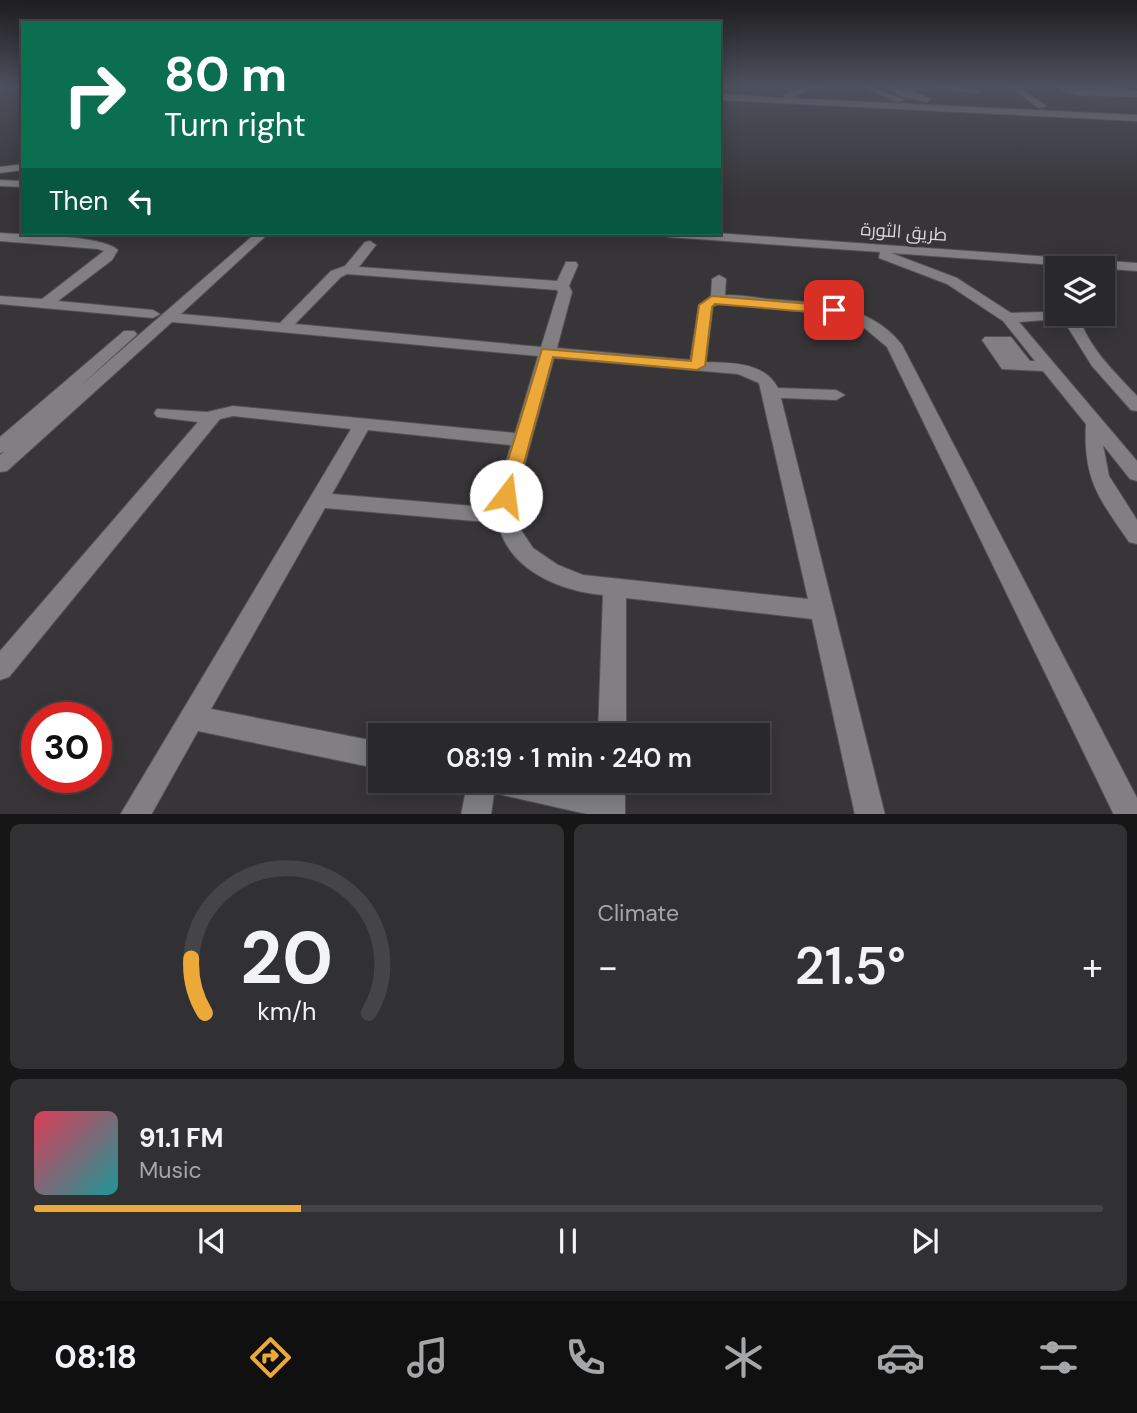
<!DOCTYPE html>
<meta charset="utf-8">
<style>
:root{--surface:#29282a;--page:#313032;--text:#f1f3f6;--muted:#a5a6a8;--line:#454447;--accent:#eca93a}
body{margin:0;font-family:"DM Sans",Cairo,sans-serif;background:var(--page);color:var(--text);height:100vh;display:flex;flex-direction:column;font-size:26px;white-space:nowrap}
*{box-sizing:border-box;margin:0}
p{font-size:23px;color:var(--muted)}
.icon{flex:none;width:38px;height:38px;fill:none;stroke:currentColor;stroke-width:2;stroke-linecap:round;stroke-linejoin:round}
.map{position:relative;height:814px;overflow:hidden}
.panel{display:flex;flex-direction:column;gap:10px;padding:10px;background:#171617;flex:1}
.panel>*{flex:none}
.banner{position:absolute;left:21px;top:21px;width:700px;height:214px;border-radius:0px;box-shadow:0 4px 18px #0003,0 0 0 2px var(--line);background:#0b6e4f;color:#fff;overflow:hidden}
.fabs{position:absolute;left:1045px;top:256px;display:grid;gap:14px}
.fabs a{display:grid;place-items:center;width:70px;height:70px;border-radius:0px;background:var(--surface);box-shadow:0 4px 18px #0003,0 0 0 2px var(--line);font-size:35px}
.speed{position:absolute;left:21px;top:702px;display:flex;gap:14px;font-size:35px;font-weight:700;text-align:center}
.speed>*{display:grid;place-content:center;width:91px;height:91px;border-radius:50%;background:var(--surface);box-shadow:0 4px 18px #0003,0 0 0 2px var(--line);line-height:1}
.speed .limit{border:10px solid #d22;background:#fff;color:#111}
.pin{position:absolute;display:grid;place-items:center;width:60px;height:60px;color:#fff;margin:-30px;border-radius:14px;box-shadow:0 4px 10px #0006}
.me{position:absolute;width:77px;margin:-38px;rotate:15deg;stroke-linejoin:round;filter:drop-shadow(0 0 5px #0008)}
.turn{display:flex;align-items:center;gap:24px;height:147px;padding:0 28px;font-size:32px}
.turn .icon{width:91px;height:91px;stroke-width:2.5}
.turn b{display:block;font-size:49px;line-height:60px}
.then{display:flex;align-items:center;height:66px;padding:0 28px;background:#0003;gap:14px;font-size:26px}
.big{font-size:52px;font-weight:600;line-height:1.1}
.panel .widget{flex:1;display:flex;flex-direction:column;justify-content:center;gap:10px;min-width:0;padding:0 24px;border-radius:10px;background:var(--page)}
.panel .dial{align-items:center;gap:0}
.dial svg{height:182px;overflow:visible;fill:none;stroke:var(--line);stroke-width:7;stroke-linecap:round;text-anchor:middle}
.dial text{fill:var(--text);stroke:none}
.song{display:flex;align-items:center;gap:21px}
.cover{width:84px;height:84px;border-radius:10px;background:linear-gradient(135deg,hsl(350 70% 55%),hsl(180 70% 35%))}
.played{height:7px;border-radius:4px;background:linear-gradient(90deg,var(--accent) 25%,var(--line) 25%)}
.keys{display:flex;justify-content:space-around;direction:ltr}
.heat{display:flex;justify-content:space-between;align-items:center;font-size:38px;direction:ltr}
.panel .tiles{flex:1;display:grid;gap:10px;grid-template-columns:1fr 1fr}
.widget:last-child{grid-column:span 2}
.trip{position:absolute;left:368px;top:723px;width:402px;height:70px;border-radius:0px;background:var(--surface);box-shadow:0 4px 18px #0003,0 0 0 2px var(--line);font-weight:600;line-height:70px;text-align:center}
.dock{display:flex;height:112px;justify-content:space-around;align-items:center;background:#101011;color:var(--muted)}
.dock .icon{width:49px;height:49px}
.dock .selected{color:var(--accent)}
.dock b{font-size:32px;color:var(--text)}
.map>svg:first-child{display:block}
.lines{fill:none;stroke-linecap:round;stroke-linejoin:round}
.minor-casing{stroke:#535154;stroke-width:2}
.minor{fill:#817f82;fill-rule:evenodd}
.route{fill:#eca93a;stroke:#996e26;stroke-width:2}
.labels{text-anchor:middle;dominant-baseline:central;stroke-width:7;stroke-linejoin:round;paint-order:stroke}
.far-street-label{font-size:18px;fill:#d9d8da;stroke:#373538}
</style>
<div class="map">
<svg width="1137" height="815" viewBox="0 0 1137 815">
<rect width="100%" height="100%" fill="#373538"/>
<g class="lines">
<g class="minor-casing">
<g id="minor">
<path d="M810,86H821L789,98L1137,115V121L719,100V94L784,98V94Z"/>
<path d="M860,86H870L904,100L897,102Z"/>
<path d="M885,86C894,85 923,94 931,99L927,102L900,96Z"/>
<path d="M930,86H950L979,91L975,93Z"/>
<path d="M1009,86H1018L1046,106L1039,108Z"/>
<path d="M1063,86H1115L1112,89L1078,90L1137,91V97L1078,95L1060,90Z"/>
<path d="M23,164V170L0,173V167Z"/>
<path d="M0,180L23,181V187L0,186Z"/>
<path d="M0,233C25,235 102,235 118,250L112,260L58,301L153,310L160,314L153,318L0,304V296L42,299L104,251L98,249L0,241Z"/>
<path d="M256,233H269L181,314L280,323L331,271L345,266L365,242L370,241L376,245L359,267L557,281L566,262H576L578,265L569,286L572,292L557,348L690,360L699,305L711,296L712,279L719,275L726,279L725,295C740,295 754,297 768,299C816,303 870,303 902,345L1137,798V815H1114L887,347L862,326L834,315L726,303L713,306L706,362C733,363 764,362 778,388L836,390L845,395L836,400L781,398L885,815H855L812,619L626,598V735H598L603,595C560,591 508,570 498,523L325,508L211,709L380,742V769L198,731L151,815H120L351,429L233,416L220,419L9,677L0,680V651L198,422L157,417L154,413L157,409L207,412L233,406L515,433L538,356L172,322L7,471L0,472V455L4,452L0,453V437L124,331H134L137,334L134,337L79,387ZM347,274L557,290L558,292L541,347L295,324L341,277ZM554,358L738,374L759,383L808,599L583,575L558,565L533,548L521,530L517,514L516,496ZM368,430L511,445L496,496V508L332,494Z"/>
<path d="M662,233H716L1137,263V271L891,253L957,278L1011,313L1045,312L1064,316V313H1078C1087,347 1114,371 1137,396V411L1131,410L1092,366L1067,326L1045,320L1019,322L1137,461V481L1130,479L1103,445L1109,476L1137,520V544L1129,542C1099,498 1083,480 1086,424L1043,371L1002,369L982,340L985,337H1011L1030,361H1035L1003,321L947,284L879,258L880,252L668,237Z"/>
<path d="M468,780H567L597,787V780H625V815H591L494,793L491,815H461Z"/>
</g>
</g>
<use href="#minor" class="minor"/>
</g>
<linearGradient id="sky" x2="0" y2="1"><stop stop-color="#1e1d1f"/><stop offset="0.43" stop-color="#4d515e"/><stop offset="1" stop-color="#4d515e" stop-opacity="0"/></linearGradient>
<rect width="1137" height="200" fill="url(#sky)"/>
<path class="route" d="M712,296L834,306L841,310L834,314L715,304L712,307L705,366L697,370L553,357L515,496L512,500H499L497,496L542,349L691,361L699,305Z"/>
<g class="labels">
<g class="far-street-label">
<text transform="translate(904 232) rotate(4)">طريق الثورة</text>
</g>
</g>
</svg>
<div class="fabs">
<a><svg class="icon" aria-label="layers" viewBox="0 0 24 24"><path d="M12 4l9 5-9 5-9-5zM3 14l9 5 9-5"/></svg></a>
</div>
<div class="speed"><div class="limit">30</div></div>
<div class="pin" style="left:834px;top:310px;background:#d93025"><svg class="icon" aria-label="arrive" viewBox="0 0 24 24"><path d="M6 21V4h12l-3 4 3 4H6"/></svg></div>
<svg class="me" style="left:506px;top:496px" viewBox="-20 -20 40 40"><circle r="19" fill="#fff"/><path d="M0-13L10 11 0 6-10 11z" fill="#eca93a"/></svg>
<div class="trip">08:19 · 1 min · 240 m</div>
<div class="banner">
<div class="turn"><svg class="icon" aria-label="right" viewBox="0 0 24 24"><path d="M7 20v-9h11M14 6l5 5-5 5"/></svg><div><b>80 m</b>Turn right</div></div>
<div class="then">Then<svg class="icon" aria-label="left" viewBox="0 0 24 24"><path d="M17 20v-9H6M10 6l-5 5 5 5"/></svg></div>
</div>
</div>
<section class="panel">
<div class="tiles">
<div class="widget dial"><svg viewBox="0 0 100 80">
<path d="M14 69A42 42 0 1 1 86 69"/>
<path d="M14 69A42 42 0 0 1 8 45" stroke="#eca93a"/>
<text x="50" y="56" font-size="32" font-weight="700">20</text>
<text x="50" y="72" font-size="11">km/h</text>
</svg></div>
<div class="widget"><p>Climate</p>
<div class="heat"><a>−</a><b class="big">21.5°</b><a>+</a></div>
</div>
<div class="widget">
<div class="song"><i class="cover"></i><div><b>91.1 FM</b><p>Music</p></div></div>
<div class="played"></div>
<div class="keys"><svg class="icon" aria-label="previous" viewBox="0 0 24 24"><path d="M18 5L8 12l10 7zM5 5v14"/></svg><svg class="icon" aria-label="pause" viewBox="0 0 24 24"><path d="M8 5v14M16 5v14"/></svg><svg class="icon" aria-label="next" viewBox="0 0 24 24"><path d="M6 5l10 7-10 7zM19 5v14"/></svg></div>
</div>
</div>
</section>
<nav class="dock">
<b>08:18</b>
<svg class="icon selected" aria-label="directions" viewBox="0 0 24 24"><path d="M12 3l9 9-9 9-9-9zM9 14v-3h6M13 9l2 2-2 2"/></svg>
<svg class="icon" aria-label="music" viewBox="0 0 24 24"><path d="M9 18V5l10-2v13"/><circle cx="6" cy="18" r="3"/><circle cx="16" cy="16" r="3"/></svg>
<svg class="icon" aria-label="phone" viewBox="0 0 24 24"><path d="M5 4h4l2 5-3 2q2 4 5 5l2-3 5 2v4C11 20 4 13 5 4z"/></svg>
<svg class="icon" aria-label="climate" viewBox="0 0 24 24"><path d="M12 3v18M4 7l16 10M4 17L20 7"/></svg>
<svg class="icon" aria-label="car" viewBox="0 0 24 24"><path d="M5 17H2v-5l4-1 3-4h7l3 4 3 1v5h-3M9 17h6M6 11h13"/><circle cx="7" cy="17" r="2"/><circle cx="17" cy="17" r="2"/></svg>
<svg class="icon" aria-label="filters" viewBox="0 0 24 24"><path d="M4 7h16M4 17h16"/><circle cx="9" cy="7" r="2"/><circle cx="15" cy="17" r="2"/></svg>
</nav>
